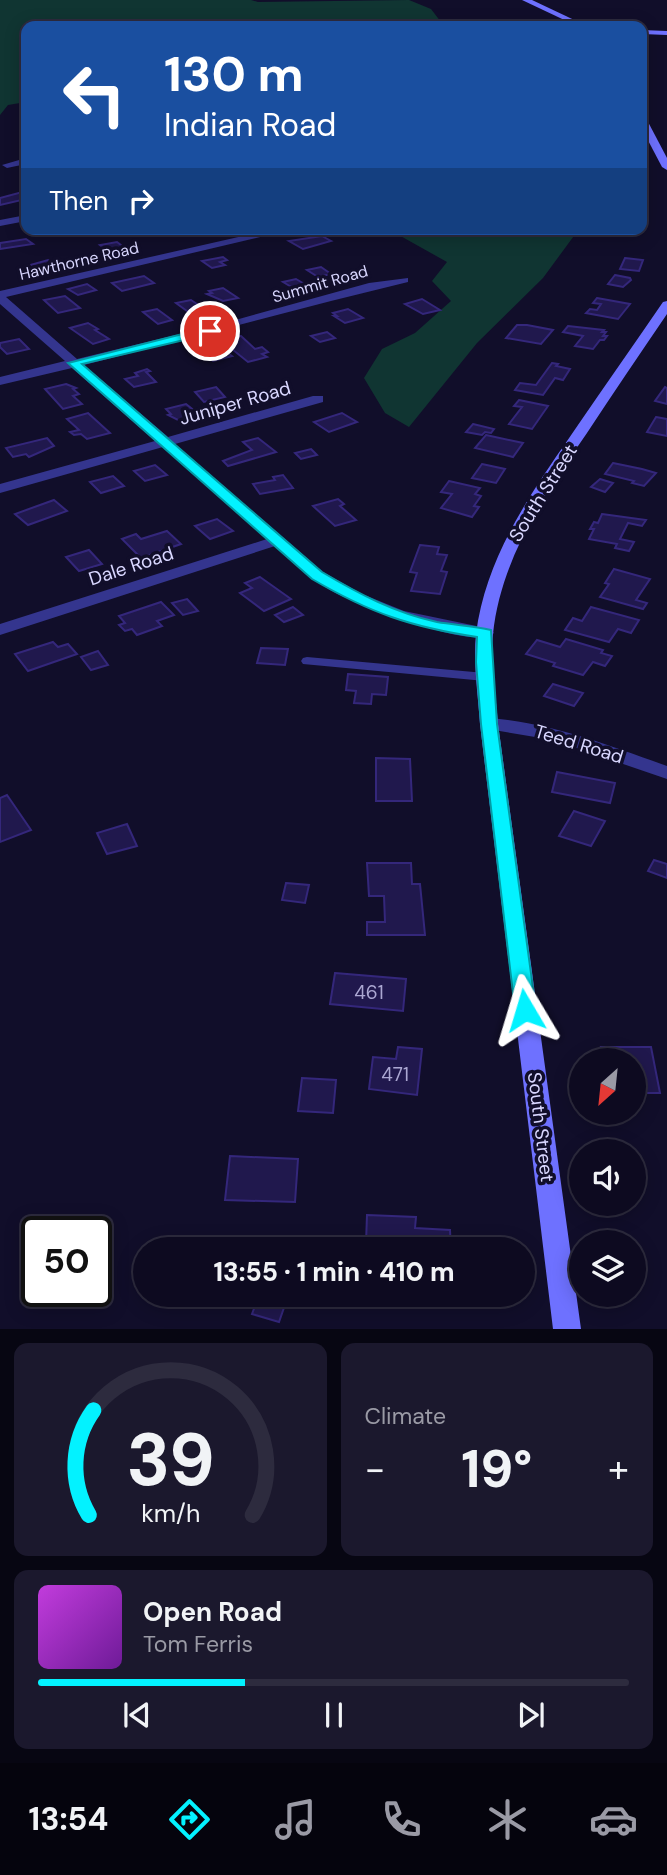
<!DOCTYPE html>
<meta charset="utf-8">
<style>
:root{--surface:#0d0a20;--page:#1b182d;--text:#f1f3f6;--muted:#9a9aa5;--line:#2d2b3e;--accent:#03f2ff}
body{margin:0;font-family:"DM Sans",sans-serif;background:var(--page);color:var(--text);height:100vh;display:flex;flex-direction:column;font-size:26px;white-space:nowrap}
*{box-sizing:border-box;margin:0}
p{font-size:23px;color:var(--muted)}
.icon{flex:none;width:38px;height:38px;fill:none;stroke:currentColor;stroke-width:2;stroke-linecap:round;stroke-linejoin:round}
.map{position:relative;height:1329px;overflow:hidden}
.side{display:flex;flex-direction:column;gap:14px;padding:14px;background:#070612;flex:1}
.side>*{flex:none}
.hud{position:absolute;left:21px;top:21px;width:626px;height:214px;border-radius:14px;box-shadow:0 4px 18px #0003,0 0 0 2px var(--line);background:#1a4fa0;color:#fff;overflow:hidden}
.needle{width:46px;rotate:207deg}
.controls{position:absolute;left:569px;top:1048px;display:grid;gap:14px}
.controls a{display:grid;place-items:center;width:77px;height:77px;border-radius:50%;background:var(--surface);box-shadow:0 4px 18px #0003,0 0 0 2px var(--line);font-size:35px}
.speed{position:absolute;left:21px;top:1216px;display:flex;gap:14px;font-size:35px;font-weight:700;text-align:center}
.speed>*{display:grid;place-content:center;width:91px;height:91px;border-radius:50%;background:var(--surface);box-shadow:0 4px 18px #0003,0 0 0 2px var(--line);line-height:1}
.speed .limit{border:4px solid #111;border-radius:10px;background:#fff;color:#111}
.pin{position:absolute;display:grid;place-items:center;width:60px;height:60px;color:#fff;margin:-30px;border:4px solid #fff;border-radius:50%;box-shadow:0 2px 7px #0007}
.me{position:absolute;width:77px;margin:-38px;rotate:353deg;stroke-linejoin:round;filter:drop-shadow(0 0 5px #0008)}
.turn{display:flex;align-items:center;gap:24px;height:147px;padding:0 28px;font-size:32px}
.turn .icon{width:91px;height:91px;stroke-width:2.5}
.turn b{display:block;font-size:49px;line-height:60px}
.then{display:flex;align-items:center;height:66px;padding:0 28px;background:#0003;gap:14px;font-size:26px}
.big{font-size:52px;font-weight:800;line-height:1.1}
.side .card{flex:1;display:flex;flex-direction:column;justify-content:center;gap:10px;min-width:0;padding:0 24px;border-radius:14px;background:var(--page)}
.side .dial{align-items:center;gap:0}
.dial svg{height:182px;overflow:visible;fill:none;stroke:var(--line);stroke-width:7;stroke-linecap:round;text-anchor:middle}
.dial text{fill:var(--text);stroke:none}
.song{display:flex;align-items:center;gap:21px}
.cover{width:84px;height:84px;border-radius:10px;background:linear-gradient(135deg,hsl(290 70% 55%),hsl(280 70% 35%))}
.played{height:7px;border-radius:4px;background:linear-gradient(90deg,var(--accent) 35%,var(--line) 35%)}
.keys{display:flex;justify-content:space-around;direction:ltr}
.heat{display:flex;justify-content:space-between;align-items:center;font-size:38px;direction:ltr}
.side .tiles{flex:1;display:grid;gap:14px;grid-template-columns:1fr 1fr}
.card:last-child{grid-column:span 2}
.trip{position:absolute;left:133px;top:1237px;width:402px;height:70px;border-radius:35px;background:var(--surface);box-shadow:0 4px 18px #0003,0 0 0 2px var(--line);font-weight:800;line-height:70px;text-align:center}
.tabs{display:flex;height:112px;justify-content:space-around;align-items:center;background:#05040d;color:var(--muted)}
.tabs .icon{width:49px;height:49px}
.tabs .active{color:var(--accent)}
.tabs b{font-size:32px;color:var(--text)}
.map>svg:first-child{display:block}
.green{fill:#103532}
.building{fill:#20184d;stroke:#34277b;stroke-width:2}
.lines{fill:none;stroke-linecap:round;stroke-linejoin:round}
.service{fill:#34358e;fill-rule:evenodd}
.minor{fill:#34358e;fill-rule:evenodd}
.secondary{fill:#6e71ff;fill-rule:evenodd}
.route{fill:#03f2ff;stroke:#029da6;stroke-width:2}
.labels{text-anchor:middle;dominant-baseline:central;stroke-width:7;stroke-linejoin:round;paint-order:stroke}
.far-street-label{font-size:16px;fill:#d9d7ff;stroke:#110e2a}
.street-label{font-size:19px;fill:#d9d7ff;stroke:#110e2a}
.near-number-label{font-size:19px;fill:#aba7d2}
</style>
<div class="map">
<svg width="667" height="1329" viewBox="0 0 667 1329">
<rect width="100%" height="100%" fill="#110e2a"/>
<g class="green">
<path d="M0,0H251L258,2L409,0L431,9L444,26H26V102L8,105L0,115Z"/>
<path d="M388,229H579L543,278L477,343L409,427L385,413L364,378L382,349L415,333L451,301L432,281L447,262Z"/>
</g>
<g class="building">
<path d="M26,191V199L0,205V198Z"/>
<path d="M322,236L331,241L303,249L289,241Z"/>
<path d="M26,239L33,244L0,249V243Z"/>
<path d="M117,242L130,252L112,254L100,245Z"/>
<path d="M223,257L227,260L220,262L225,265L212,268L202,261Z"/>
<path d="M625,258L643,260L639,271L620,269Z"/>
<path d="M48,260L58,266L40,271L30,265Z"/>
<path d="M321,267L331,274L318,277L307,270Z"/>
<path d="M615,275L630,278L631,280L623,287L608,284Z"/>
<path d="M144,276L154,283L122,291L112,283Z"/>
<path d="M296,279L313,289L300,292L283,282Z"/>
<path d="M87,284L96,290L78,295L68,289Z"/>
<path d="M223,288L238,298L223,301L207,294L212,293L209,291Z"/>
<path d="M65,296L80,308L58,313L44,300Z"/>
<path d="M597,298L630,304L618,319L586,313L590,309L597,310L601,304L593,303Z"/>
<path d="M422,299L440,310L423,314L405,304Z"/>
<path d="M191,300L206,310L191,314L176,303Z"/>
<path d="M157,309L172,320L158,324L143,312Z"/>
<path d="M348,309L363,318L345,323L334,316H337L333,313Z"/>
<path d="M88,323L98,329L95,330L109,339L93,344L70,328Z"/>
<path d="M517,325H527L553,330L541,344L506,338Z"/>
<path d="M568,326L604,330L602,332H606L603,336H607L604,340H600L593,349L575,346L583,336L563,332Z"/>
<path d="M327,332L335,338L320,342L311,336Z"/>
<path d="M232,336H241L255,349L262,347L268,352L262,354L267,357L248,362L222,341H225L222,338Z"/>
<path d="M19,339L29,349L7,354L0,347V343Z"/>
<path d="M216,345L232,356L213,361L198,350Z"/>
<path d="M552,363L558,364L556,366L570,369L563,380L555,378L543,395L515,390L520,383L536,385Z"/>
<path d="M147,369L150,371L146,372L156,382L134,387L125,379L138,376L135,373Z"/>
<path d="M66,384L76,388L73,389L79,394L73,396L82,404L63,409L45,389Z"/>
<path d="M216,387L225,397L204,402L195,392Z"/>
<path d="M665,387L667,388V404L655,401Z"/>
<path d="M519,400L548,406L532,429L509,424L522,407L514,406Z"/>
<path d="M186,404L201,416L180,421L168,415L171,414L166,409Z"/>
<path d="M88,413L110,433L87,439L81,434L74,435L70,432L79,430L67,419Z"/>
<path d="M342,413L357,422L329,432L314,422Z"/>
<path d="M656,417L667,419V436L647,432Z"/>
<path d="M473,424L494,429L491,433L485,432L482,435L466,432Z"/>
<path d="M486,435L523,443L513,457L475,448Z"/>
<path d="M47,438L54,446L29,457L26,454L13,457L6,448Z"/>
<path d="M258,438L276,452L228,466L223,461L252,450L243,442Z"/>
<path d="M311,449L317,455L301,459L295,453Z"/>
<path d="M613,463L642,469L656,473L644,486L632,483L634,481L605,474Z"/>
<path d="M482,464L505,469L496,483L472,478Z"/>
<path d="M155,465L167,475L145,481L134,471Z"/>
<path d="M283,475L293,488L260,494L253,484L275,480L273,477Z"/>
<path d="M113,476L124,486L101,493L90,482Z"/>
<path d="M600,479L613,483L605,492L591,487Z"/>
<path d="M449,481L480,488L475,494L481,496L474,506L479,507L472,517L441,508L452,494L441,492Z"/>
<path d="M338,499L344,504L340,506L356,520L335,526L313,506Z"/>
<path d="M54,500L67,511L28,525L15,514Z"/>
<path d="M602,514L646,520L642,526L628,523L620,539L634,542L629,551L615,548L617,544L589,539L594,529H590L594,522L598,523Z"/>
<path d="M217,519L233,531L210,539L195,526Z"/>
<path d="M167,531L181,544L141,558L122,539L136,534L141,539Z"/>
<path d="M420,545L439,547L437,554L447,555L441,571L447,572L440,594L411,591L417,573L410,572Z"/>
<path d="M89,550L102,564L79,571L66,557Z"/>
<path d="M614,569L650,579L636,600L647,603L643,609L600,597L609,584L605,583Z"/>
<path d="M260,577L291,599L264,611L240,593L252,588L245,583Z"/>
<path d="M187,599L198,611L183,615L172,603Z"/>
<path d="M161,602L174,615L157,621L162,626L137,635L132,629L125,631L119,625L125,623L119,616Z"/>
<path d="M293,607L303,615L284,622L275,615Z"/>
<path d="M591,607L639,620L631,633L618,629L609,642L565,630L573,618L582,621Z"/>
<path d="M566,639L603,650L601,653L612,656L605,666L593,662L583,675L553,666L555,663L526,654L537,640L560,647Z"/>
<path d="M53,642L58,647L68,644L77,654L28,671L15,654Z"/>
<path d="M261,648L288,649L285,665L257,663Z"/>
<path d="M98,651L108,665L91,670L81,657Z"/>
<path d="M348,674L388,677L386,695L372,694L371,704L354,703L356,691L346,690Z"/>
<path d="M553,684L583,693L574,706L544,696Z"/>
<path d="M376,758L410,759L412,801H376Z"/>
<path d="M557,772L615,783L610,803L552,792Z"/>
<path d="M7,795L31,830L0,842V798Z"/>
<path d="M574,811L605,821L591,846L559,836Z"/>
<path d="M127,824L137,846L107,854L97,833Z"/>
<path d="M654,860L667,864V878L648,871Z"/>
<path d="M367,863H411L412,884H420L425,935H367V922H385L384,896H369Z"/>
<path d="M286,883L309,885L305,903L282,900Z"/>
<path d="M335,973L406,979L403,1011L330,1004Z"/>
<path d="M398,1047L422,1049L417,1095L369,1089L373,1057L396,1059Z"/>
<path d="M601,1047H651L660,1093H634V1060H604Z"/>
<path d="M302,1078L336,1080L333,1113L298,1111Z"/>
<path d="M230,1156L298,1159L295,1202L225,1200Z"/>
<path d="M367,1215L416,1217L415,1228L450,1230L451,1250H388V1243H366Z"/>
<path d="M259,1295L287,1299L279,1322L252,1314Z"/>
</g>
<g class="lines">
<path class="service" d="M307,657L485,673L491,677L485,681L303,664L301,661L303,658Z"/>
<g class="minor">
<path d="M26,158V164L7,168L2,165Z"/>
<path d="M26,215V221L0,226V220Z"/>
<path d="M274,229H294L6,297L77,359L221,324L369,283L408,278V282C300,308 192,338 84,365L168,437L313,396H323V402L175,444L323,572L362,594L404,611L491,629L494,633C476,652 353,603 330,590C310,578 293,562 275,546L0,635V624L267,539L163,447L0,493V484L155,441L72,368L0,385V377L65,361L0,304V291Z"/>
<path d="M489,718C552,723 608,745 667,766V779L553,740L482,728L480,724Z"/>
</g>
<g class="secondary">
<path d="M522,0H532L587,26H577Z"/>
<path d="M642,30L667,31V35L642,34Z"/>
<path d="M642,117L647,120L667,158V170L662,167L642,129Z"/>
<path d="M667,301V314C640,354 613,393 587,433C545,494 501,558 493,634C490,664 496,694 498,724L581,1329H553L480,724C478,694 473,663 476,634C486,554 534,489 578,425C606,384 635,343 663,302Z"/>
</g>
</g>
<path class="route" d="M210,327L214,328V333L82,364L322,572C359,594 395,613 437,622C455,625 473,626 491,630L497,724L536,1010L533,1015L525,1018L518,1015L515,1010L481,724L476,662L477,637C411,627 370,613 312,579L68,363Z"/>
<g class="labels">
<g class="far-street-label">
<text transform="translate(79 261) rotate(-13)">Hawthorne Road</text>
<text transform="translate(320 284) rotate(-16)">Summit Road</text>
</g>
<g class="street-label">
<text transform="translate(235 403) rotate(-16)">Juniper Road</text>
<text transform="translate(543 493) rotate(-58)">South Street</text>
<text transform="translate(131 566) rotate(-18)">Dale Road</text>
<text transform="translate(579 744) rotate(17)">Teed Road</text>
<text transform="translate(541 1127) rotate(83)">South Street</text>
</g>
<g class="near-number-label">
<text x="369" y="992">461</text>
<text x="395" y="1074">471</text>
</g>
</g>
</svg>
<div class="controls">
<a><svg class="needle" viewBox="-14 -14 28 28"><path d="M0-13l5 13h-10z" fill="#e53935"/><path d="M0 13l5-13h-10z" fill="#9a9aa5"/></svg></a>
<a><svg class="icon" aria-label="sound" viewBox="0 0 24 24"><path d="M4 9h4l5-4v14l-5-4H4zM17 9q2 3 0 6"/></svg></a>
<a><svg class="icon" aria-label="layers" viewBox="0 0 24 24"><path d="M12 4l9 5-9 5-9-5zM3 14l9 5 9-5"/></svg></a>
</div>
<div class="speed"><div class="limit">50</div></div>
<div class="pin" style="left:210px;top:331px;background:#d93025"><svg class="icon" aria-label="arrive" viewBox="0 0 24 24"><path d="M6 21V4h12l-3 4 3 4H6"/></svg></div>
<svg class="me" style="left:525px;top:1010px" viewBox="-20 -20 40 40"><path d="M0-17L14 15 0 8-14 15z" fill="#03f2ff" stroke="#fff" stroke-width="4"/></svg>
<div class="trip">13:55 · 1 min · 410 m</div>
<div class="hud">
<div class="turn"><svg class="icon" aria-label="left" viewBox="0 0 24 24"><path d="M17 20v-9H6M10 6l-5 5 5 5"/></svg><div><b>130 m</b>Indian Road</div></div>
<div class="then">Then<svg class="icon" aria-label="right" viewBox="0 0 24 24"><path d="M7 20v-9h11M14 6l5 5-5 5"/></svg></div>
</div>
</div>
<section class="side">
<div class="tiles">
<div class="card dial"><svg viewBox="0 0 100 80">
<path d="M14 69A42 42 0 1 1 86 69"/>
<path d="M14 69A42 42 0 0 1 16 23" stroke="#03f2ff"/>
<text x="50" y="56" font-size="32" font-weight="700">39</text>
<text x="50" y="72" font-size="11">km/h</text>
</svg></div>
<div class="card"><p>Climate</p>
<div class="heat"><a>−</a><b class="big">19°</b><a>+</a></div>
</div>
<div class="card">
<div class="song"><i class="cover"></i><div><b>Open Road</b><p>Tom Ferris</p></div></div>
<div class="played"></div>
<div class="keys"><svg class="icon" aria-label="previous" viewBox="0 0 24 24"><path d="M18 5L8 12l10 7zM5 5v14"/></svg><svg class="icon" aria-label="pause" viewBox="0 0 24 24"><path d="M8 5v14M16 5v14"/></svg><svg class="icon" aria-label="next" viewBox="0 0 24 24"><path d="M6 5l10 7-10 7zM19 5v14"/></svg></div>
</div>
</div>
</section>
<nav class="tabs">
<b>13:54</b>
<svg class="icon active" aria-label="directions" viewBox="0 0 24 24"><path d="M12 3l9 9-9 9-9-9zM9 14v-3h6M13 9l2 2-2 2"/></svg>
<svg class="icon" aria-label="music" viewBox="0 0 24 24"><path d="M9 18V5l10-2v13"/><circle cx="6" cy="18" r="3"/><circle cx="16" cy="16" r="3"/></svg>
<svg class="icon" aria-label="phone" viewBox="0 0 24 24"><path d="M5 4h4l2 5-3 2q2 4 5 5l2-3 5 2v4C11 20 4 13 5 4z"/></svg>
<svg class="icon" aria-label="climate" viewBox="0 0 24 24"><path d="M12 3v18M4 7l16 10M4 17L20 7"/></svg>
<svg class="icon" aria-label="car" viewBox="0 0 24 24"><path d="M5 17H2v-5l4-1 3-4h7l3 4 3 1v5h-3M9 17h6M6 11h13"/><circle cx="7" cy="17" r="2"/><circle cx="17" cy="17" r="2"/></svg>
</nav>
